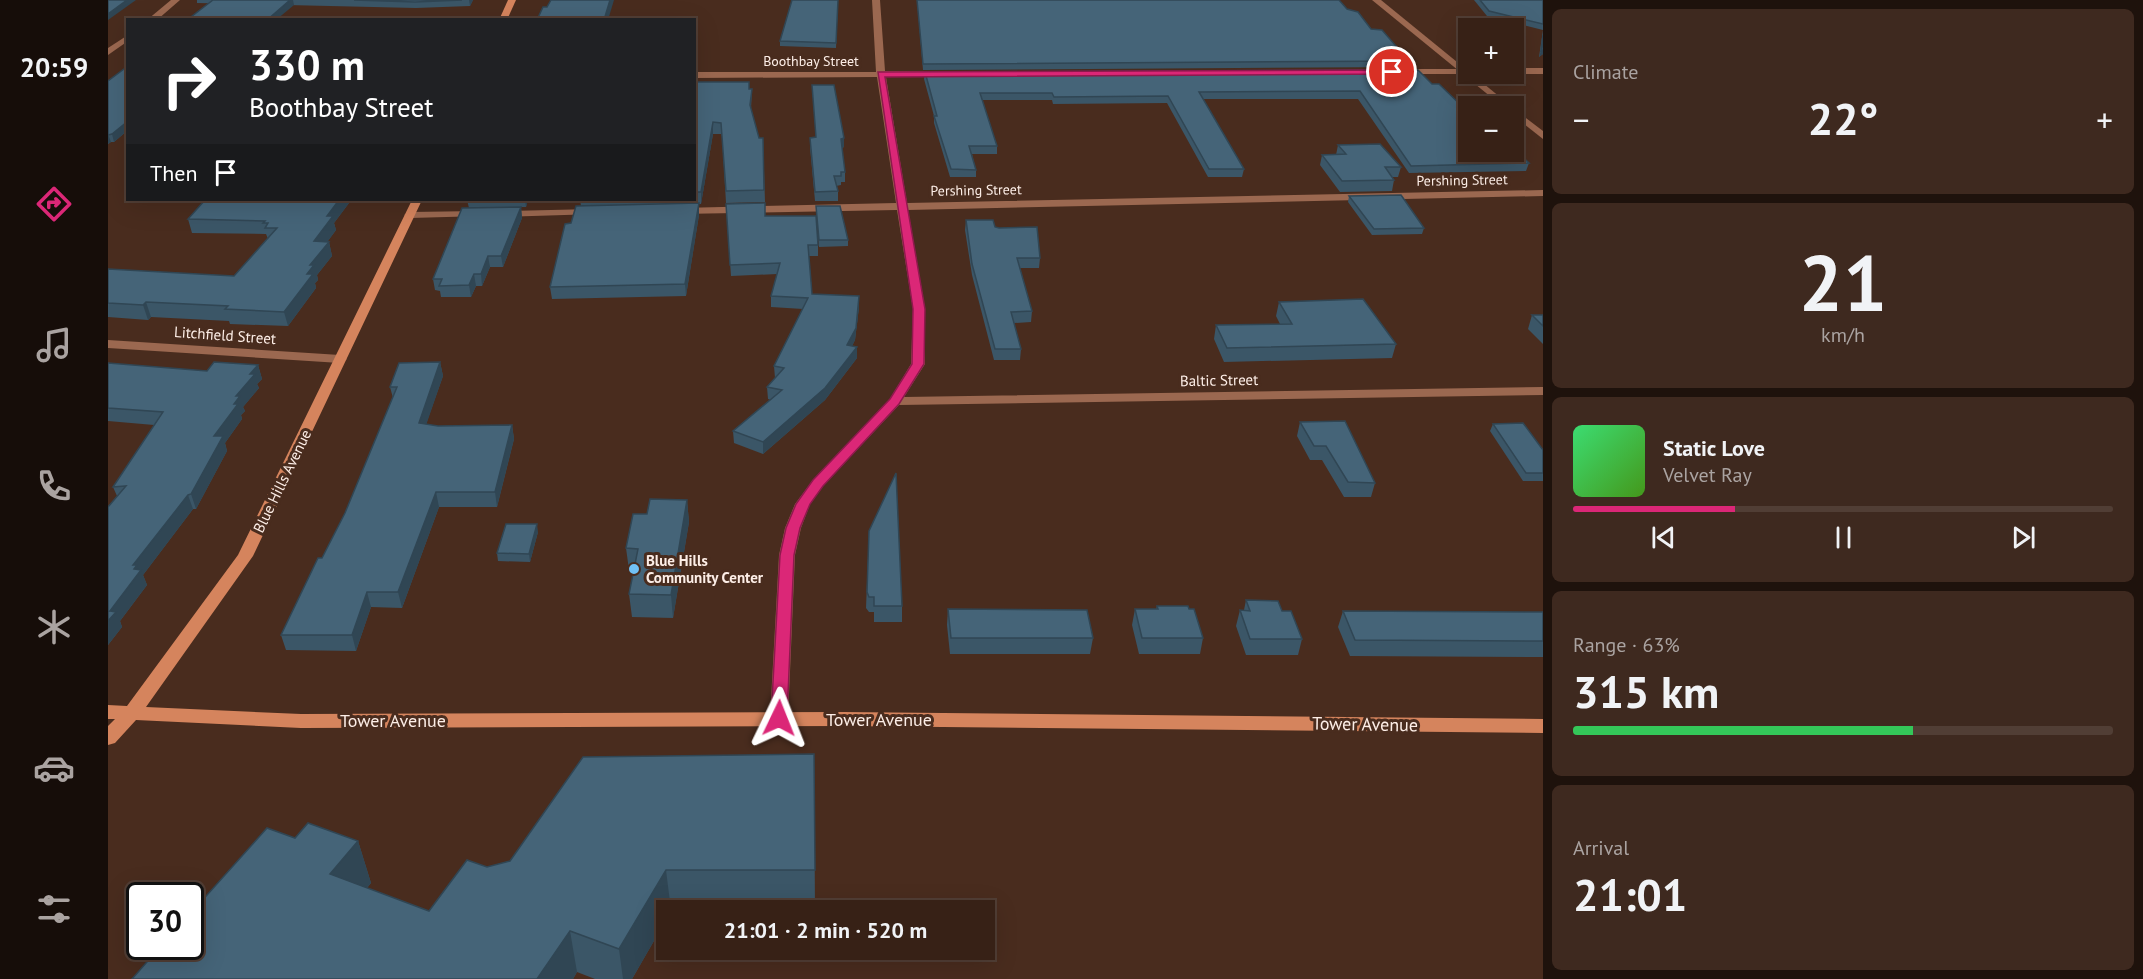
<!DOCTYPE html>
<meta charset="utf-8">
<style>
:root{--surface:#372116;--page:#3e291f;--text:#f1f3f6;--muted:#aaa3a1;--line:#513e35;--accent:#db2777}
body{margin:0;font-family:"PT Sans",sans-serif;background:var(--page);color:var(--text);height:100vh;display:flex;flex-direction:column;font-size:22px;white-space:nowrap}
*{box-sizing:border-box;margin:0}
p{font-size:20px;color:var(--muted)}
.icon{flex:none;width:33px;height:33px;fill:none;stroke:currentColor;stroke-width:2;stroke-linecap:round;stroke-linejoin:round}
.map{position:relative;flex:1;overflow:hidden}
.details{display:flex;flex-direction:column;gap:9px;padding:9px;background:#1e120c;width:600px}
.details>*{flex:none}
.hud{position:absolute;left:18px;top:18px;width:570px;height:183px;border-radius:0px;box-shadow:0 6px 24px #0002,0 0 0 2px var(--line);background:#202124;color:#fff;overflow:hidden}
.fabs{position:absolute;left:1350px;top:18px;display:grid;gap:12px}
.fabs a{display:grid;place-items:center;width:66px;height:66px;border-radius:0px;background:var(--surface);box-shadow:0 6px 24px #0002,0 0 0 2px var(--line);font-size:30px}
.speed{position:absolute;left:18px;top:882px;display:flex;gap:12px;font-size:30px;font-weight:700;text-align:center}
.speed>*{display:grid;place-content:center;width:78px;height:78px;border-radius:50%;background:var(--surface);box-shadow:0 6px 24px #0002,0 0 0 2px var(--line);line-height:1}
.speed .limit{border:3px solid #111;border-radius:9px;background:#fff;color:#111}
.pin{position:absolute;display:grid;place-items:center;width:51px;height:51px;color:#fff;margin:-26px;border:3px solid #fff;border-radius:50%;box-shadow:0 2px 6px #0007}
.me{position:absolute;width:66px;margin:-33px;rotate:2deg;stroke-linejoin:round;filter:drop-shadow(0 0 4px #0008)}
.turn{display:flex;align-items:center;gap:21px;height:126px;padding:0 24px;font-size:27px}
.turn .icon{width:78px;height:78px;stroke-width:2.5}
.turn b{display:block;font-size:42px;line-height:51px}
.then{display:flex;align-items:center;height:57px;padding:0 24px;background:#0003;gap:12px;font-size:22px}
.big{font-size:45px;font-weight:700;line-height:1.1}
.details .card{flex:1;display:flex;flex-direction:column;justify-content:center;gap:9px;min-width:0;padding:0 21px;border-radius:9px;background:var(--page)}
.details .dial{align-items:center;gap:0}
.dial b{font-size:78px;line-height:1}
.song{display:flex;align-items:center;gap:18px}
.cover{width:72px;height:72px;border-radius:9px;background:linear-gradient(135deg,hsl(140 70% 55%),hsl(100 70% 35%))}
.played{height:6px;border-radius:3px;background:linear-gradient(90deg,var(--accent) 30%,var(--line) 30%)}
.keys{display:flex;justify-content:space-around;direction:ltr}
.heat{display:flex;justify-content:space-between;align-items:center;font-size:33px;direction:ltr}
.charge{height:9px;border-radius:4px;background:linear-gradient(90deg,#34c759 63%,var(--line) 0)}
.trip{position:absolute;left:548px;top:900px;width:339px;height:60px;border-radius:0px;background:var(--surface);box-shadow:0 6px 24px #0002,0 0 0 2px var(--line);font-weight:700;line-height:60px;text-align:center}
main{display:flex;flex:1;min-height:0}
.tab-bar{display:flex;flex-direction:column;width:108px;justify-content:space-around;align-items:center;background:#160d09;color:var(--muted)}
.tab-bar .icon{width:42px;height:42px}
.tab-bar .on{color:var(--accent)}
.tab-bar b{font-size:27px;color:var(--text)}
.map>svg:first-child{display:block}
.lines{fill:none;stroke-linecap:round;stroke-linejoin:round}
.minor{fill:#9b6850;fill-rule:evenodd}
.tertiary{fill:#9b6850;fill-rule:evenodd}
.secondary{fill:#d5845d;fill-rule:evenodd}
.wall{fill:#3b5667}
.shaded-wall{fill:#304654}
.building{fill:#456478;stroke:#304654;stroke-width:1.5}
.route{fill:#db2777;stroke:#8e194d;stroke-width:1.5}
.poi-dot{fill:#71c1f5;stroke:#492c1e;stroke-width:2}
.labels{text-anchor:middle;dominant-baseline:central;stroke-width:6;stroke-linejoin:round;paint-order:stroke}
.far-street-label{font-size:14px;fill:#fdeee7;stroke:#492c1e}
.street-label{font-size:15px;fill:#fdeee7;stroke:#492c1e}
.poi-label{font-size:15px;font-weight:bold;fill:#fdeee7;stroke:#492c1e;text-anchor:start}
.near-street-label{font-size:18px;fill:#fdeee7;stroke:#492c1e}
</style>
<main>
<nav class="tab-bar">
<b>20:59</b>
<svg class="icon on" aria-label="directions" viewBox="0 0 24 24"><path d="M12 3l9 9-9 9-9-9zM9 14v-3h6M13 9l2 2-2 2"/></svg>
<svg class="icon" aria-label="music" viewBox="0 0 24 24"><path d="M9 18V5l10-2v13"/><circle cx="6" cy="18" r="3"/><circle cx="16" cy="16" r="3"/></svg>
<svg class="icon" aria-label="phone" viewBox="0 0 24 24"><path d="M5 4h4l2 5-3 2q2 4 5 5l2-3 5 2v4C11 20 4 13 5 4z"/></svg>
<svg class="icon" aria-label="climate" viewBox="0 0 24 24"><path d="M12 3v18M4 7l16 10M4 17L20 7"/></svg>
<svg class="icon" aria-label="car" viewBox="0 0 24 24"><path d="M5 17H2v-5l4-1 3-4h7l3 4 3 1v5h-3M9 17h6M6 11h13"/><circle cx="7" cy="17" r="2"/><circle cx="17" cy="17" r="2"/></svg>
<svg class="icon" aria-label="filters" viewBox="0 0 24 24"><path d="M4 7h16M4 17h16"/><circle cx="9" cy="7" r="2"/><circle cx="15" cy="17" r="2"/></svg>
</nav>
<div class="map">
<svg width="1435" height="979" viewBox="0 0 1435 979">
<rect width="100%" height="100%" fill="#492c1e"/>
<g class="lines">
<g class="minor">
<path d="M63,0H72L49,20H39Z"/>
<path d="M764,0H772L777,71H835L840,74L835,77H778L799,203L1435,190V196L800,210L817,309V364L796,397L1435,387V395L791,405L715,486L702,504L693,528L687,555L680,718L677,723L671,725L665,723L662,718L671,555L677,528L687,504L705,480L782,399L803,364L805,309L789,210L572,214L566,211L572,208L788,203L769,77L586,78V72H768Z"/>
<path d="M20,35V41L0,55V48Z"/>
<rect x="1406" y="68" width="29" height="6"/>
<path d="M1294,69H1360V74H1364H1291V70Z"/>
<path d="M485,209L489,210V214L395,217L389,214L395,211Z"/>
<path d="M371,211L375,212V216L302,218L296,215L302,212Z"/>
<path d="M0,340L232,355L239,359L232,363L0,348Z"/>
</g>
<g class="tertiary">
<path d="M1264,0H1273L1403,106H1394Z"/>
<path d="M1406,109L1435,131V139L1406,116Z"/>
</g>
<g class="secondary">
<path d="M400,0H408L399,20H391Z"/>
<path d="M304,200H314L145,556L38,707L193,714L735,712L1435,719V733L735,726L193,728L28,720L7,743L0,745V726L7,719H0V705L19,706L130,555Z"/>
</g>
</g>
<g class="wall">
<path d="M89,0H365L362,6L308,8L89,3Z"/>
<path d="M730,0L728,48L672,46V41Z"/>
<path d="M809,0H1231L1239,9L1301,61L1300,67L815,70Z"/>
<path d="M1366,0H1435V54L1431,57L1435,30L1379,16Z"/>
<path d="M20,66V130L6,142H3L0,144V81Z"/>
<path d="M1310,70L1360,152L1421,163L1418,171L1301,173L1250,99H1095L1136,169L1134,177H1100L1059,103L945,104L944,100H874L889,146V154H864L868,170V177H842L826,123V116L816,79L817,72Z"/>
<path d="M586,82L644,89L643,109L651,138H655L657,202L618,203L614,134H605L593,204H591V215L578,296L444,299L442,287L463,223L473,206L472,200H586Z"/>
<path d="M704,85L736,138V147L734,148L737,172V182H733V185L728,186L730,191V201H707L702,147V138L708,137Z"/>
<path d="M1230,145L1293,167L1290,177H1284L1286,180L1284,191L1232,192L1212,165L1214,155H1228Z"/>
<path d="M1241,196L1316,228L1314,234L1264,235L1240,202Z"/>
<path d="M359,200H420L418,207H413L414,218L395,267H382L374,286H368L363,297H333L332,291L327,290L325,279L361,208Z"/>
<path d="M241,203L226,223L228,230L219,242H221L224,256L209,275L210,280L207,283L208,288L180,326L122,324L121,321L43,317L40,320L0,317V269L126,276L160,239L158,234L84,233L80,219Z"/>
<path d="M618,204L657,216L710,245V256H701L704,294L751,296V307L747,340L744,346L749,358L717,400L655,454L626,443L625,431L663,400L660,399L659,387L667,378L666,366L695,309L663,307V296L669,274L623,276Z"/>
<path d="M708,206L740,240V246L711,247Z"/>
<path d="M858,220L887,227L932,258L931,268H912L924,311L923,322L906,323L913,349L912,360H886L864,275L857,230Z"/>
<path d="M1171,302L1288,344L1284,358L1116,362L1106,339L1108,325L1172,324L1168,316Z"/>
<path d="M1424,315H1435V344L1420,329Z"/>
<path d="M332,362L335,376L318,424L330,426L404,425L406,439L389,507H331L294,608L263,607L248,651L178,650L173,635L214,558L237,513L285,398L282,387Z"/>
<path d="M0,363L99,371L150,365L154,379L149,384L151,388L135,407L137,411L133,415L134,419L117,443L119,451L88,509H85L35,575L39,585L12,621L14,627L0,645V507L9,496L5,487L46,425L0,421Z"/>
<path d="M1192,422L1267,483L1263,497H1236L1214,460H1202L1189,436Z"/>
<path d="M1385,424L1435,450V481H1415L1382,431Z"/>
<path d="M579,500L581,522L565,618L524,617L521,594L526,571L521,570L518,548L539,514Z"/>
<path d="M761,531L794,606V622H766V612H761L758,608Z"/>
<path d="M430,532L422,562L390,561L389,553Z"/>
<path d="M1138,600L1174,611L1194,639L1190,655H1138L1128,626L1132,610H1136Z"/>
<path d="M1049,606L1081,609L1095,638L1092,654H1031L1024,625L1027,609H1048Z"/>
<path d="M840,609L985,638L982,654H842L839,625Z"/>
<path d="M1235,611L1435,612V657L1242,656L1230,627Z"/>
<path d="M706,754L707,910H558V920L524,979H487L469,972L465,979H24L187,838L250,841L263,883L259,888L321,911L379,867L402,861Z"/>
</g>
<g class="shaded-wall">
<path d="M19,0H28L0,20V14Z"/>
<path d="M182,0H185L186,5L168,20H159Z"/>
<path d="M361,0H365L362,6Z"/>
<path d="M502,0H506L500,20H496Z"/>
<path d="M1435,50V54L1431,57L1433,51Z"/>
<path d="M20,121V130L6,142L4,134Z"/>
<path d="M605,122V134L593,204V192Z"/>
<path d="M0,134L3,142L0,144Z"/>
<path d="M736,138V147L733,148V139Z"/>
<path d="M231,200H240L241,203L226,223L228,230L210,255L206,241L219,216Z"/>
<path d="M417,200H420L418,207Z"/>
<path d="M591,203V215L578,296L577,284Z"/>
<path d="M413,207L414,218L395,267L393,256Z"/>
<path d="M221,242L224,256L209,275L210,280L207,283L208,288L180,326L176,312L199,274L202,265Z"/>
<path d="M380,256L382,267L374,286L373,274Z"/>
<path d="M366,274L368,286L363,297L361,285Z"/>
<path d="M751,296V307L747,340L739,357V345Z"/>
<path d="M38,302L43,317L40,320L35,305Z"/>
<path d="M749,347V358L717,400L655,454V442Z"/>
<path d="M332,362L335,376L314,437L311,423Z"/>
<path d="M150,365L154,379L149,384L151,388L135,407L137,411L133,415L134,419L117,443L119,451L88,509L83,494L106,436L126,404L128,396L142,374Z"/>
<path d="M404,425L406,439L389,507L387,492Z"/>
<path d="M328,492L331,507L294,608L290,592Z"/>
<path d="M80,495L85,509L35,575L39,585L12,621L14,627L0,645V621L2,611L25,565Z"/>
<path d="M579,500L581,522L565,618L563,595Z"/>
<path d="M429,524L430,532L422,562L421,554Z"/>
<path d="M259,592L263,607L248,651L244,635Z"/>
<path d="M250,841L263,883L236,915L222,874Z"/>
<path d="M558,870L563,910H558V920L524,979H515L511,949Z"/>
<path d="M462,931L469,972L465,979H429Z"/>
</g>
<g class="building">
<path d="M0,0H19L0,14Z"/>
<path d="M105,0H182L159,20H79Z"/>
<path d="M246,0H354L307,2Z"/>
<path d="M443,0H502L496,20H429L435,7H439Z"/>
<path d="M684,0H730L728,43L672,41Z"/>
<path d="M809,0H1231L1239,9L1250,12L1263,29L1274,30L1301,61L815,64Z"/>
<path d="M1372,0H1435V24L1381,11Z"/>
<path d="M1435,35V50L1433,51Z"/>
<path d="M20,66V121L4,134L0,135V81Z"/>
<path d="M1310,70L1324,84H1331L1360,112V152H1406V149L1421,163L1303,166L1252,91L1091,92L1136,169H1101L1060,96L946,97L944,93H872L889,146H861L868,170L843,169L826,116H829L817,72Z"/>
<path d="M586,82H641V89H644L642,105L651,138H655L656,190L618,191L613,123L605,122L593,192H586Z"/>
<path d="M704,85H726L736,138L733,139L737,172H733V176H726L730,191L707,192L702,138L708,137Z"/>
<path d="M1272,144L1293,167H1277L1286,180L1234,181L1214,155L1238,154L1230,145Z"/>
<path d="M1293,195L1316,228L1266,229L1241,196Z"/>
<path d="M97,200H231L219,216H225L206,241L221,242L202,265H206L199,274H205L176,312L117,309L120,306L38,302L35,305L0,303V269L126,276L169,228H157L160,223H155L157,221L80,219Z"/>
<path d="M591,203L577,284L442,287L457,224L463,223L468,206Z"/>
<path d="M657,203V216H708L710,245H700L704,294L751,296L748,328L739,345L749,347L717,388L655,442L625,431L674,390L659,387L676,368L666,366L700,298L663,296L672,263L622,265L618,204Z"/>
<path d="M708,206H732L740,240H711Z"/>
<path d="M413,207L393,256H380L373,274H366L361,285L331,286L334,279H325L354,208Z"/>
<path d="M858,220H885L887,227L891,228L929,227L932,258H909L924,311L903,312L913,349H887L864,264Z"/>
<path d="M1255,299L1288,344L1119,348L1108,325L1184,324L1171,302Z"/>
<path d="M1424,315H1435V326Z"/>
<path d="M106,362L150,365L142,374H147L128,396H132L126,404H130L106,436H115L83,494L80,495L25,565H29L26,569L33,570L2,611L8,612L0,621V507L18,486L5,487L55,412L0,408V363L99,371Z"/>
<path d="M332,362L311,423L330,426L404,425L387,492H328L290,592H259L244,635H173L210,558H214L237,513L289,387H282L291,363Z"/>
<path d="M1237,421L1267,483L1240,482L1218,446H1206L1192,422Z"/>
<path d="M1415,423L1435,450V473H1418L1385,424Z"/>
<path d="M788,473L794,606H766V597H761L759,592L761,531Z"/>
<path d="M542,499L579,500L563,595L521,594L530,549L518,548L525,514H539Z"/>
<path d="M398,524H429L421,554L389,553Z"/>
<path d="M1138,600L1170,601L1174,611H1183L1194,639H1142L1132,610L1142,611Z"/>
<path d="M1049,606H1080L1081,609H1086L1095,638H1034L1027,609H1050Z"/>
<path d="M840,609L979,610L985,638H843Z"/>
<path d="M1235,611L1435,612V641L1247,640Z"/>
<path d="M706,754L707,870H558L511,949L462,931L429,979H24L53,946H82V914L159,828L187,838L200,823L250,841L222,874L321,911L359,860L379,867L402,861L475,757Z"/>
</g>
<path class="route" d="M1284,70L1287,74L777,77L817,309L816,364L791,404L715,486L702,504L692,528L686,555L679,718L677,723H665L663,718L672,555L678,528L688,504L705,480L782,399L804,364L805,309L770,72Z"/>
<circle class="poi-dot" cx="526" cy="569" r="6"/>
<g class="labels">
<g class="far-street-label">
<text x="703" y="61">Boothbay Street</text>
<text transform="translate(1354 180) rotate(-1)">Pershing Street</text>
<text transform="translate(868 190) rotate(-1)">Pershing Street</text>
</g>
<g class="street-label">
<text transform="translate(117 335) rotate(4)">Litchfield Street</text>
<text transform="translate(1111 380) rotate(-1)">Baltic Street</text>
<text transform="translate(174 481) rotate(-64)">Blue Hills Avenue</text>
</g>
<g class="poi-label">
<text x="538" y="560">Blue Hills<tspan x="538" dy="17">Community Center</tspan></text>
</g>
<g class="near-street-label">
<text x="771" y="719">Tower Avenue</text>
<text x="285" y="720">Tower Avenue</text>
<text transform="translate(1257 724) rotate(1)">Tower Avenue</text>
</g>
</g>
</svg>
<div class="fabs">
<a>+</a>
<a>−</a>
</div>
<div class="speed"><div class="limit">30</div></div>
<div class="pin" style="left:1284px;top:72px;background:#d93025"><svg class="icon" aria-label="arrive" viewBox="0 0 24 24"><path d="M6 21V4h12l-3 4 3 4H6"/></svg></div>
<svg class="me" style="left:671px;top:718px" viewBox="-20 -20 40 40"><path d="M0-17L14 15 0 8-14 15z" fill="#db2777" stroke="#fff" stroke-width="4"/></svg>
<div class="trip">21:01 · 2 min · 520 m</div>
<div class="hud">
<div class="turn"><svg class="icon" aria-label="right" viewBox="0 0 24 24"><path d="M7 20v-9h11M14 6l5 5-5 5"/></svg><div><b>330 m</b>Boothbay Street</div></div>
<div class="then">Then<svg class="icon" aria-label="arrive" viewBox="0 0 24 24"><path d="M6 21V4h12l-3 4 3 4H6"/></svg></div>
</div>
</div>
<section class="details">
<div class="card"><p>Climate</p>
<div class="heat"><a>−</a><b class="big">22°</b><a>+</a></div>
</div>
<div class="card dial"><b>21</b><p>km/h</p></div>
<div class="card">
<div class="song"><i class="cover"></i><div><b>Static Love</b><p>Velvet Ray</p></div></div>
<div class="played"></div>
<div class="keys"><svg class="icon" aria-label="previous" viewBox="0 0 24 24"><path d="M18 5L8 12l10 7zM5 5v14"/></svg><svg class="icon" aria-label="pause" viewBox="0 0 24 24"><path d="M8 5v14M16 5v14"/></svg><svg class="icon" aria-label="next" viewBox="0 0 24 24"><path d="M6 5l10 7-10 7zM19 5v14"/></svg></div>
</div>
<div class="card"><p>Range · 63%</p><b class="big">315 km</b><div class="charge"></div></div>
<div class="card"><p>Arrival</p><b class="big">21:01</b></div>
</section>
</main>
